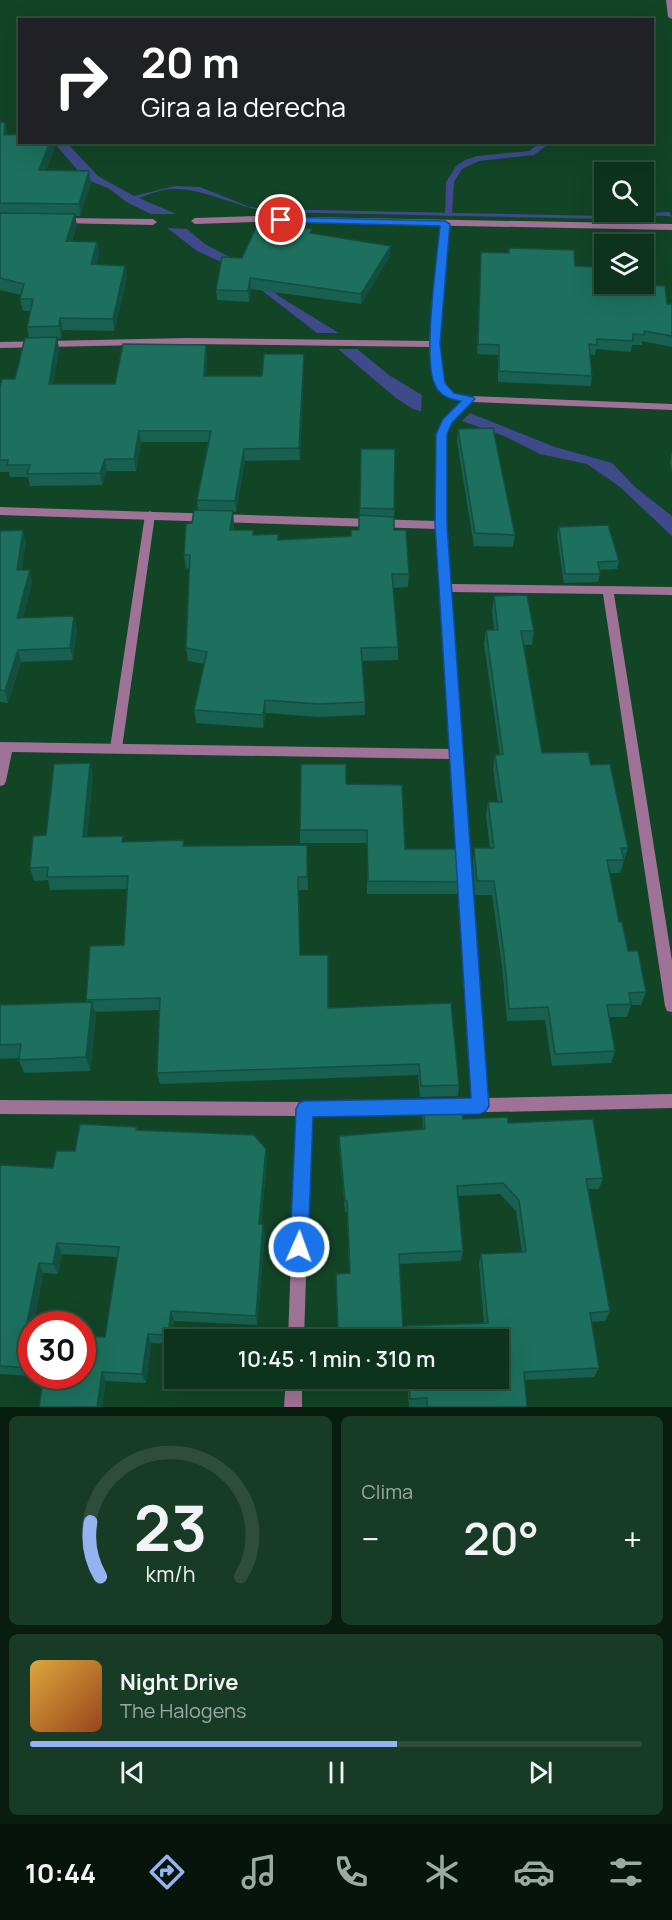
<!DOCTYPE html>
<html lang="es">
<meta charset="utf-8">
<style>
:root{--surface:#0e331c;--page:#173b25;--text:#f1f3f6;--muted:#9baaa3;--line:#2e4e3b;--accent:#95b2f1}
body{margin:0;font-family:Manrope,sans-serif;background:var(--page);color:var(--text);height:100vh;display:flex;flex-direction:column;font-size:22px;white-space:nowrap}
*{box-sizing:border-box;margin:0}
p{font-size:20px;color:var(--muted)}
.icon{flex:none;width:33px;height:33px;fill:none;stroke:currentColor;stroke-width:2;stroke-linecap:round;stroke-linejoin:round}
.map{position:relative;height:1407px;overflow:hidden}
.panel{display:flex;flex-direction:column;gap:9px;padding:9px;background:#081c0f;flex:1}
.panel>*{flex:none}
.guide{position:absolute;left:18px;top:18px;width:636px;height:126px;border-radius:0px;box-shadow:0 6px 24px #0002,0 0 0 2px var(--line);background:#202124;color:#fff;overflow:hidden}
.controls{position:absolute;left:594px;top:162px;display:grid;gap:12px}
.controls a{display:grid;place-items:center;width:60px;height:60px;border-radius:0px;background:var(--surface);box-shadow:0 6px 24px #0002,0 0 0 2px var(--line);font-size:30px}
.speed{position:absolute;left:18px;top:1311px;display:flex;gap:12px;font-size:30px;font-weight:700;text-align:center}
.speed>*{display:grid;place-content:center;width:78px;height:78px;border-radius:50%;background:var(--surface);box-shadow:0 6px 24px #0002,0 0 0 2px var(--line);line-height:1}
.speed .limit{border:9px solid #d22;background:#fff;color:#111}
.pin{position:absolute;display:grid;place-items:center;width:51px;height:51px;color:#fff;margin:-26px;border:3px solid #fff;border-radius:50%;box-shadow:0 2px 6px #0007}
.me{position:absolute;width:66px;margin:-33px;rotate:2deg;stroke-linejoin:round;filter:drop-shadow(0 0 4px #0008)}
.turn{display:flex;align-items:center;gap:21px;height:126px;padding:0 24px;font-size:27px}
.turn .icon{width:78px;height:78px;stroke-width:2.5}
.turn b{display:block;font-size:42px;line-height:51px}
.big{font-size:45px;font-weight:600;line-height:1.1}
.panel .widget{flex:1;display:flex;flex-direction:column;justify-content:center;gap:9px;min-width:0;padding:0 21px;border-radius:9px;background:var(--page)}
.panel .dial{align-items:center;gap:0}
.dial svg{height:156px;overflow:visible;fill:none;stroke:var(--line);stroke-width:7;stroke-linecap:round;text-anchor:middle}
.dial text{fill:var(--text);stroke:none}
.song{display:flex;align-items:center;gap:18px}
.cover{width:72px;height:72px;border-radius:9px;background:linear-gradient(135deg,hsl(40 70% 55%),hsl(20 70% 35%))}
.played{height:6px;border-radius:3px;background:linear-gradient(90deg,var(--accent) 60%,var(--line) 60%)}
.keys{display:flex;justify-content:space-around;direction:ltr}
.heat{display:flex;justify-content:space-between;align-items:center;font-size:33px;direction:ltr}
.panel .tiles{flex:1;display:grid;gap:9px;grid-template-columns:1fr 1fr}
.widget:last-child{grid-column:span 2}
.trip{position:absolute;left:164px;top:1329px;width:345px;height:60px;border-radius:0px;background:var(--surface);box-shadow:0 6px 24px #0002,0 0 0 2px var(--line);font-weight:600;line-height:60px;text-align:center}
.menu{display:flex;height:96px;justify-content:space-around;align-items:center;background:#06140b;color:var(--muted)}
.menu .icon{width:42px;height:42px}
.menu .selected{color:var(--accent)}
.menu b{font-size:27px;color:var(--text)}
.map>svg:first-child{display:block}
.water{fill:#3e4a89}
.pier{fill:#124426}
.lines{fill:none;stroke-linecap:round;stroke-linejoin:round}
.stream{fill:#3e4a89;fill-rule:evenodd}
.service{fill:#9f7397;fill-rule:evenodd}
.minor{fill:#9f7397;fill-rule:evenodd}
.wall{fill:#186050;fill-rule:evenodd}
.shaded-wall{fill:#144e41}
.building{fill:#1c705d;stroke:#144e41;stroke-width:1.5}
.route{fill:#1a73e8;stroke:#114b97;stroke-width:1.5}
</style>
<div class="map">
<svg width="672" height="1407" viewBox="0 0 672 1407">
<rect width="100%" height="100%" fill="#124426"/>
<g class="water">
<path d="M50,143H67L98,176L134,196L175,186L200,187L250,207L269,209L608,216C629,216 649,212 669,212L672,217C662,213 624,219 609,219L271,212C238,208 207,189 175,189C163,188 150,194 139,198L176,214H151L128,203L108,188L85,179L57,146Z"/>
<path d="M167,228L187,229L205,244L239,262L280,297L339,333H317L230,266L197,251Z"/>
<path d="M338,349H357L389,375L425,397L439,417L413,409L396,398Z"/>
<path d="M470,413L555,447L612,463L635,487L672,516V536L620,487L587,464L540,454L504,436L462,421Z"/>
</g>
<path class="pier" d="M422,391L451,404V408L441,419L421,414Z"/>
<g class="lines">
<g class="stream">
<rect x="652" y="87" width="4" height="4"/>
<path d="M542,142H551L534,155L479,161L462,169L454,182L452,214L445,216L446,182L456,166L465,160L477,156L529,151Z"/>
</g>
<g class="service">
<path d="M257,216L672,224V230L257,222L195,224L191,221L195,218Z"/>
<path d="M150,511L155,515L122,748L120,751H112L110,748L145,515Z"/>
</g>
<g class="minor">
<path d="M666,0H672V19L668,17Z"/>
<path d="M61,218L153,219L157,222L153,225L58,223V219Z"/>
<path d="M445,221L449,224C446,257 431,362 448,388C453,395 461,395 469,396L672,404V410L472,402L451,423L446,434V525L451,584L672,587V595L614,594L672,961V1012L667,1011L665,1006L603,594L451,592L462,751L464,754L463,757L487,1098L672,1094V1108L311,1116L304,1340H288L296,1116L0,1114V1100L304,1102L472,1098L450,759L12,752L6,781L4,785L0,786V742L450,749L436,529L0,515V507L436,521V434L443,420L461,401C432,396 432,372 431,347L188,344L0,348V342L188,338L431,341L434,284L441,224Z"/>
<path d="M286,1378H302V1407H284Z"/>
</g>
</g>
<g class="wall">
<path d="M0,122L5,123L7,134L20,142H52L54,150L46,170L91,183L80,216H75L77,226L72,241L97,242L99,254L96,265L125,266L127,278L114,331L63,330L61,338L57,339L59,349L53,384H115L207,356L206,376H262L304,365L300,460L245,461L236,512H233L234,525L233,530L278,540L351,536L359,530L361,449H395L394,530L409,574L408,587L393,588L398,647V660L362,661L365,702V715L318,717L266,713L263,728L196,723L194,710L204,664L188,661L186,648L189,568L186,569L184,555L192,523L198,510L197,500L208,442H141L136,471H107L102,485L30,486L28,477H10L9,472H0V387L15,379L29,338L27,327L30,311H23L20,299L21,295L0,290Z"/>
<path d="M312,233L390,256L361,304L251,289L249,302L217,300L216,290L242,258Z"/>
<path d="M481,252L575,266L601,272L667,304H672V347L642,341V345H632L631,352L596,349L595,355L590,354L592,376L591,386L498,382V355L477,354Z"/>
<path d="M458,429L515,535L513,547L474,546L457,441Z"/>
<path d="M672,452V472L670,462Z"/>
<path d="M559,527L619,561L617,569L599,570L600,574L598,582L564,583L557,536Z"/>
<path d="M0,531L26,542L21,570L32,582L23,618L77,628L73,660L21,662L8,703L0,702Z"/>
<path d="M494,596L534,631L532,645H524L542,753L591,765L628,848L620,873H609L619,922L628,951L646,992L641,1005H631L627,1017H609L615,1051L611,1063L552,1066L545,1020L507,1021L502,966L492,895H475L473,862L474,848H490L486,816L488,802H498L493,769L495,755H500L484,644L486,630H494L492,611Z"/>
<path d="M90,763L93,776L87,837L124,842L184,846L307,845L308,890H299L300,955L328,1008L459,1085L458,1096L420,1097L418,1075L160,1084L157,1073L160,1010L95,1012L96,1015L90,1071L24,1073L19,1060V1058L0,1059V1005L86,1002V1000L124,945L127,889L50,890L48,880L34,881L30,868L46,835Z"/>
<path d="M346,784L405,849L458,882L457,894H367V843H300V830Z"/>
<path d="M423,1104L463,1119L508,1123L603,1178L599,1189H588L610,1311L605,1321L592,1322L599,1368L594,1377L525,1380L527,1407H409L407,1378H498V1340H405L404,1335L405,1326L484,1323L479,1264L481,1254L522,1252L516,1211L500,1194L458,1196L463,1251L461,1261L399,1264L403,1328L402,1338L370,1340H338L336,1284L349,1273L347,1212H345L339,1147V1136L423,1130L422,1116Z"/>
<path d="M137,1127L138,1130L266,1149L267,1161L261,1224L265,1234L257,1325L174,1321L171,1344L151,1343L146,1383L106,1381L102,1407H39L44,1377L0,1374V1165L53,1168L75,1151ZM62,1254L117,1257L105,1337L82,1376H32V1324H34L43,1273L58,1274Z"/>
</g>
<g class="shaded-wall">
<path d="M5,123L7,134L4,135Z"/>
<path d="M50,142H52L54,150L42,182L39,170Z"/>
<path d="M89,171L91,183L80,216L79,204Z"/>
<path d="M75,214L77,226L68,253L66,241Z"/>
<path d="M97,242L99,254L93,277L91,264Z"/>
<path d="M391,246L390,256L361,304V294Z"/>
<path d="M125,266L127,278L114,331L113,319Z"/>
<path d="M250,278L251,289L249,302L248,291Z"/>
<path d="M60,318L63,330L61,338L59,326Z"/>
<path d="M57,337L59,349L51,395L49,384Z"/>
<path d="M206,345L207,356L205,388L204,376Z"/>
<path d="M304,354V365L300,460L299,448Z"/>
<path d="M139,431L141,442L136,471L134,459Z"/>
<path d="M244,449L245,461L236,512L235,501Z"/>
<path d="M105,459L107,471L102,485L100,473Z"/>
<path d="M233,511L234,525L231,544L230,530Z"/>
<path d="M23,530L26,542L20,582L17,570Z"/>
<path d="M30,570L32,582L20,630L17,618Z"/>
<path d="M74,616L77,628L73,660L70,648Z"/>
<path d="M18,650L21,662L8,703L5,691Z"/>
<path d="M265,700L266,713L263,728V715Z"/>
<path d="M90,763L93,776L86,850L83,837Z"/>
<path d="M92,1002L96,1015L90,1071L86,1057Z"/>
<path d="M266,1149L267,1161L260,1234L259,1224Z"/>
<path d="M263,1224L265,1234L257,1325L256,1316Z"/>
<path d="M57,1243L62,1254L58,1274L53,1264Z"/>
<path d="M39,1263L43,1273L34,1324H32V1336L25,1333Z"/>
<path d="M171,1311L174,1321L171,1344L168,1335Z"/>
<path d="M148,1334L151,1343L146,1383L142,1374Z"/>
<path d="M102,1372L106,1381L102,1407H97Z"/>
</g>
<g class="building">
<path d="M0,122L5,123L4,135L20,134V142H50L39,170L89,171L79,204L0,203Z"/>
<path d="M0,213L75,214L66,241L97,242L91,264L125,266L113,319L60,318L59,326L27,327L33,299H20L24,284L0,278Z"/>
<path d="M258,223L312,229L310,233L391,246L361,294L250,278L248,291L216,290L222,257L242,258Z"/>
<path d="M509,248L574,250L575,266L601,267V272H604V284H632L665,286L667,304H672V336L644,331V335L633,334V341L597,339V345L589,344L592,376L499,371V345L478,344L481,252L509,253Z"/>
<path d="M57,337L49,384H115L123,344L206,345L204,376H262L264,354H304L299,448L244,449L235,501L197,500L211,431H139L134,459H105L100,473L27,474L30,465H7L8,460H0V387L2,379H15L25,338Z"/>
<path d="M493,428L515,535L475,533L458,429Z"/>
<path d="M361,449H395L394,509L360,508Z"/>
<path d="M194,510L233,511L230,530H253V535L278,534V540L351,536V530H359V515L394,517V530H406L409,574H392L398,647L361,648L365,702L318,704L265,700L263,715L194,710L207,652L186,648L190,555H184L186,524L192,523Z"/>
<path d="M608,525L619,561L598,562L600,574H565L559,527Z"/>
<path d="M23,530L17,570H30L17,618L74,616L70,648L18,650L5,691L0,690V531Z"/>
<path d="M527,595L534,631H521L542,753L588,752L591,765L610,764L628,848H621L624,860H607L619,922H622L628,951H638L646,992L629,993L631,1004L607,1005L615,1051L555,1054L548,1007L509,1009L504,954L494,881H477L474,848H494L488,802H502L495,755L503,754L486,630H498L494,596Z"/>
<path d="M90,763L83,837L123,836L122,842L184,840L183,846L307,845V877H298L300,955H328V1008L451,1003L459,1085L421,1086L419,1064L157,1073L160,998L86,1000L90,946L124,945L128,876L47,877L48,867L30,868L33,836L46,835L54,764Z"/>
<path d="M301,764H346V784L402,785L405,849H456L458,882L368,881L367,830H300Z"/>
<path d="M92,1002L86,1057L19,1060L21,1044L0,1045V1005Z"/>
<path d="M461,1103L463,1119L508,1117V1123L593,1119L603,1178L586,1179L610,1311L590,1313L599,1368L524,1372L527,1407H427V1398L410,1399L409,1378H498V1340H406L405,1326L488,1323L481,1254L526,1252L519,1200L503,1183L457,1186L463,1251L399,1254L403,1328L338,1332L336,1274L350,1273L347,1201H345L339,1136L425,1129L423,1104Z"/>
<path d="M80,1124L137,1127L136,1130L254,1135L266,1149L259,1224H263L256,1316L171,1311L168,1335L148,1334L142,1374L102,1372L97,1407H39L44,1376H82V1336L105,1337L119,1247L57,1243L53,1264L39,1263L25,1333H32V1368L0,1366V1165L53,1168L56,1151H75Z"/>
</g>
<path class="route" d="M281,217L445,221L450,224L440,344L445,383L454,393L473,397L475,399L452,423L447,434V525L489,1106L486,1111L480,1114L313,1117L308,1247L305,1254L299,1256L293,1254L290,1247L296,1109L299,1103L304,1101L471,1098L435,525L436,434L443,419L461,401C449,399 440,396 435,385C422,360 437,259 440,226L277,222L276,220Z"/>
</svg>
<div class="controls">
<a><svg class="icon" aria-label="search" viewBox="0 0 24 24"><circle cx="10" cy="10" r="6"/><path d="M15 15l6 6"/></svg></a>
<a><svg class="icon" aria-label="layers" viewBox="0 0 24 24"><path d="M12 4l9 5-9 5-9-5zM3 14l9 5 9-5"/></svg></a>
</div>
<div class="speed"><div class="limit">30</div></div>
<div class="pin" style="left:281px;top:220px;background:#d93025"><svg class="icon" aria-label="arrive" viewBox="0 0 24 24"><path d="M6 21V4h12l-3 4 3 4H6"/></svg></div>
<svg class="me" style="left:299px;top:1247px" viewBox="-20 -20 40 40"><circle r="17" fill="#1a73e8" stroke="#fff" stroke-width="3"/><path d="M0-11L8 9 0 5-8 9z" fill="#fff"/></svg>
<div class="trip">10:45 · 1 min · 310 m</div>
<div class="guide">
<div class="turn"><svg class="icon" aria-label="right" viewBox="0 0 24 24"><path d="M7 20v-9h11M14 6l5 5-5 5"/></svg><div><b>20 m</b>Gira a la derecha</div></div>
</div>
</div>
<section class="panel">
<div class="tiles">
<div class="widget dial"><svg viewBox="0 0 100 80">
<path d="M14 69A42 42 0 1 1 86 69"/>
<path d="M14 69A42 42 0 0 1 9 41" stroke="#95b2f1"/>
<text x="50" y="56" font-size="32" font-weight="700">23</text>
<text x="50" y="72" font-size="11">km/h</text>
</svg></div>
<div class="widget"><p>Clima</p>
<div class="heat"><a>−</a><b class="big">20°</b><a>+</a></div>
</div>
<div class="widget">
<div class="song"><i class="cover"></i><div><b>Night Drive</b><p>The Halogens</p></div></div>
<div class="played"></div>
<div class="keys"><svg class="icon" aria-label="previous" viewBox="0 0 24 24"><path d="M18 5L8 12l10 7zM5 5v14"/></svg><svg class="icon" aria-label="pause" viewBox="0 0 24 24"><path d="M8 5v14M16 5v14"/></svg><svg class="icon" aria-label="next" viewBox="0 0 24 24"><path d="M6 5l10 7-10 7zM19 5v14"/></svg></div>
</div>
</div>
</section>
<nav class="menu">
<b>10:44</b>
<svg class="icon selected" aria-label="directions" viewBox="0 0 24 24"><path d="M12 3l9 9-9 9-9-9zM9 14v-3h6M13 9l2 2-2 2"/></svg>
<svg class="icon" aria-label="music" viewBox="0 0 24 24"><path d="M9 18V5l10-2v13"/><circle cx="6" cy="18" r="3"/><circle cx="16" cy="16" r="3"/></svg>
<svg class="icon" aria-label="phone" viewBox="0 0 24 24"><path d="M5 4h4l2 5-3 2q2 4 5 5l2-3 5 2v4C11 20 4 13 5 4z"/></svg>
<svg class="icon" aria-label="climate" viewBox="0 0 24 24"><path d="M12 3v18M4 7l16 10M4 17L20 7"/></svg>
<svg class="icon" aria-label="car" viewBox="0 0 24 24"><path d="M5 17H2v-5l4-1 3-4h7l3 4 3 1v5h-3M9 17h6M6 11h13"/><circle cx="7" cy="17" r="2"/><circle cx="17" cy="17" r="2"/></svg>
<svg class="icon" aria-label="filters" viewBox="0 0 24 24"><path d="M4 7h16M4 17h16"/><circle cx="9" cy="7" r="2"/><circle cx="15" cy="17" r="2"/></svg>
</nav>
